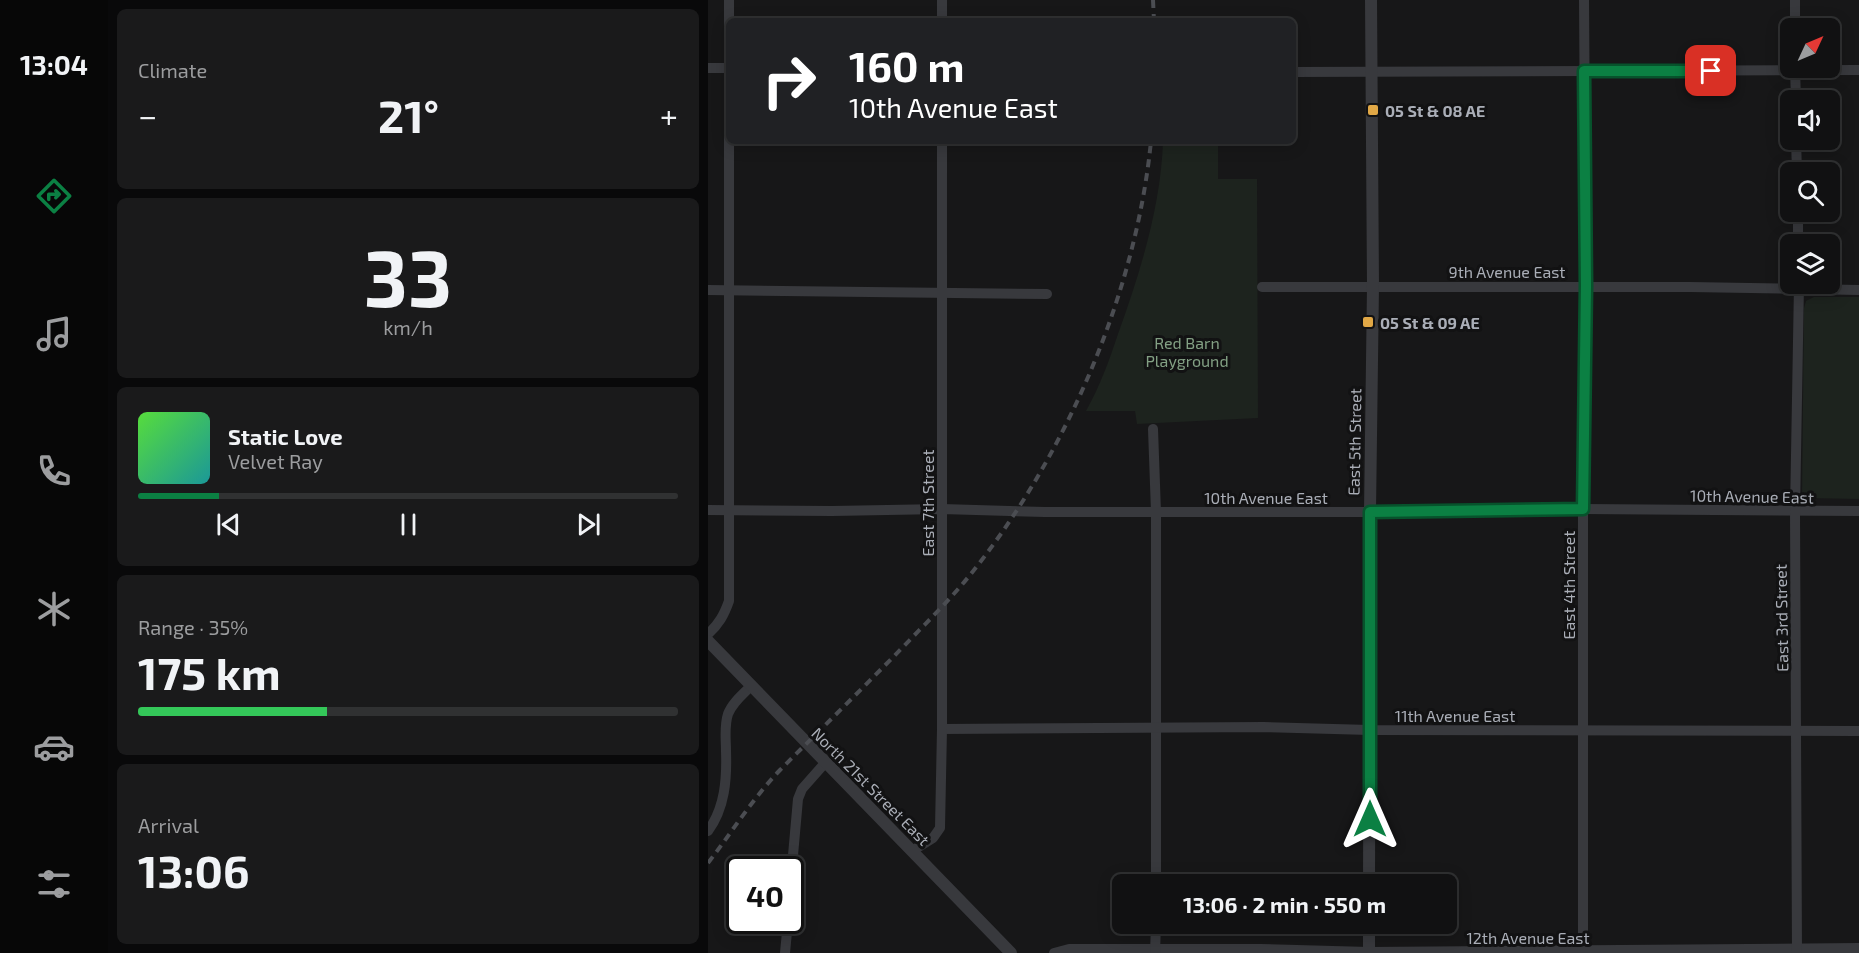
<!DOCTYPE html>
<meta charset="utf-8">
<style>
:root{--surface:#111112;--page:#1a1a1b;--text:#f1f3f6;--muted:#9c9d9f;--line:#303132;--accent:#0b8043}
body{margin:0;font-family:"Exo 2",sans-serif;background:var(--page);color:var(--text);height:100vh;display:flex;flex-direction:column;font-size:22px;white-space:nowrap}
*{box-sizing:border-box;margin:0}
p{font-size:20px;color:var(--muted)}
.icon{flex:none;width:33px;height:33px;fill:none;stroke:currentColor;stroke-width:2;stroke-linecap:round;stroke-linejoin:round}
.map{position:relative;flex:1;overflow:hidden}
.side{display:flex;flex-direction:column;gap:9px;padding:9px;background:#09090a;width:600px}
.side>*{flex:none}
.banner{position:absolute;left:18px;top:18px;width:570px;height:126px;border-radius:9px;box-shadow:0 3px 15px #0003,0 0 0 2px var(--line);background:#202124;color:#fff;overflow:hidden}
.needle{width:39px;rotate:46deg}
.buttons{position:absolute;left:1072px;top:18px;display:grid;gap:12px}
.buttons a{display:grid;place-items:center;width:60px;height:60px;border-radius:9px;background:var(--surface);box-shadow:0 3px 15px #0003,0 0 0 2px var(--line);font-size:30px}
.speed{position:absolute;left:18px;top:856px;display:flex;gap:12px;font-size:30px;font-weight:700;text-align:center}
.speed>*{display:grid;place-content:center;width:78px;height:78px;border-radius:50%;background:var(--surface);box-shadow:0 3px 15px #0003,0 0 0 2px var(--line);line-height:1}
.speed .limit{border:3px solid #111;border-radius:9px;background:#fff;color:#111}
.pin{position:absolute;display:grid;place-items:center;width:51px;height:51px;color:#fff;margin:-26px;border-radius:12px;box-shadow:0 3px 9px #0006}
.me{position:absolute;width:66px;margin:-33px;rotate:0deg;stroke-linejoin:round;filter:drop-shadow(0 0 4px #0008)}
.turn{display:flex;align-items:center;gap:21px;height:126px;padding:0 24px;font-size:27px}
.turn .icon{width:78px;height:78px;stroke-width:2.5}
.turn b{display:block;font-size:42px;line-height:51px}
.big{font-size:45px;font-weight:700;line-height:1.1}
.side .card{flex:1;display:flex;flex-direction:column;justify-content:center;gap:9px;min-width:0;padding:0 21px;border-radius:9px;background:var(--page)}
.side .dial{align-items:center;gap:0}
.dial b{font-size:78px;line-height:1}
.song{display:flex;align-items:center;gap:18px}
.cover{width:72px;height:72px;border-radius:9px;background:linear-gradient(135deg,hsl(110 70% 55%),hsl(180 70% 35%))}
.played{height:6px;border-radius:3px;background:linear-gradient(90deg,var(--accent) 15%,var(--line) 15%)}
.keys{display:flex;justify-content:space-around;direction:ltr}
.heat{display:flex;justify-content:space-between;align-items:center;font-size:33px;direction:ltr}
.charge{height:9px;border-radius:4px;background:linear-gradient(90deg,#34c759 35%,var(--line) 0)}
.trip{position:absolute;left:404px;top:874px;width:345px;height:60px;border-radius:9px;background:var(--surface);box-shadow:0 3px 15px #0003,0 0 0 2px var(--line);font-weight:700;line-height:60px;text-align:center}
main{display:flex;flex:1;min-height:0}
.dock{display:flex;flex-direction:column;width:108px;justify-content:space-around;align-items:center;background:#070707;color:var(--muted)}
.dock .icon{width:42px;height:42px}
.dock .selected{color:var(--accent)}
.dock b{font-size:27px;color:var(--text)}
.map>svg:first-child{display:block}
.green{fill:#1d231e}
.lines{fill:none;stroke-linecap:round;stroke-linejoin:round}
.minor{stroke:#38393d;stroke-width:10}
.tertiary{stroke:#38393d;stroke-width:12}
.rail{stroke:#4b4d52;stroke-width:4;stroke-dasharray:8 6;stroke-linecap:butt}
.route-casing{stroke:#07532c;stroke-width:15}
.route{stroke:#0b8043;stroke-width:10}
.poi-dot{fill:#e1a846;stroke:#121213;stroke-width:2}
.labels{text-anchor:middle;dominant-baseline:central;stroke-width:6;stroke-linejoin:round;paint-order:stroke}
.poi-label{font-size:16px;font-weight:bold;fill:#aaaeb7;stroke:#121213;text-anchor:start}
.street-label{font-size:16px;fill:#aaaeb7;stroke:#121213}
.park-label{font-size:16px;fill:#83a084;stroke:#121213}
</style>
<main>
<nav class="dock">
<b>13:04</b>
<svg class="icon selected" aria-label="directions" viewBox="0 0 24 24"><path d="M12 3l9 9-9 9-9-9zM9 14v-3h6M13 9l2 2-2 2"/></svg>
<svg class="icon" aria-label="music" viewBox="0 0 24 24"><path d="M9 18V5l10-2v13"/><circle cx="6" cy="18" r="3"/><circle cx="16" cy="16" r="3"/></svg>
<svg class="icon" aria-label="phone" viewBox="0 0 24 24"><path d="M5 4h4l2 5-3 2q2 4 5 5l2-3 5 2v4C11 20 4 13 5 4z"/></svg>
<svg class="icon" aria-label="climate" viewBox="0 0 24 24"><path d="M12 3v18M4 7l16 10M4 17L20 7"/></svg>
<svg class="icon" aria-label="car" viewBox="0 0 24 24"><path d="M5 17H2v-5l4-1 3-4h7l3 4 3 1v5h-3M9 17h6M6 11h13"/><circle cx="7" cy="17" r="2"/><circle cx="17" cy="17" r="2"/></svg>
<svg class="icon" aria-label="filters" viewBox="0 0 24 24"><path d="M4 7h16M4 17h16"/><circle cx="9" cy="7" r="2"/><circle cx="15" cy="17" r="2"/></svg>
</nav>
<section class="side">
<div class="card"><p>Climate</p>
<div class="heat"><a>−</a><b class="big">21°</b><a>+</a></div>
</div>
<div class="card dial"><b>33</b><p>km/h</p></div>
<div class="card">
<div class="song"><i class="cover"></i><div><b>Static Love</b><p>Velvet Ray</p></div></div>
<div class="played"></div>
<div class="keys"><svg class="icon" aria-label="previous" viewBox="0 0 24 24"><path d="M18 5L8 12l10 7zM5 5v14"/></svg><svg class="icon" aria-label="pause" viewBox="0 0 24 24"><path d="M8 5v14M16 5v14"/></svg><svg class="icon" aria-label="next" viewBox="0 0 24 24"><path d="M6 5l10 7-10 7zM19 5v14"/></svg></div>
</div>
<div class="card"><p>Range · 35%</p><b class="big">175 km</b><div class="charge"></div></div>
<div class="card"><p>Arrival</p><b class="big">13:06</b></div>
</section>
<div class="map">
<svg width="1151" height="953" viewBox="0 0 1151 953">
<rect width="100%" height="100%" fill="#171718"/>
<g class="green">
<path d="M455,141H510V179H549L550,418L429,424L427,411H378C392,386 401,361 410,334C432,273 453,206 455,141Z"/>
<path d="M1106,297H1151V499L1098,498L1094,496L1096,308L1098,301Z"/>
</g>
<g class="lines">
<g class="minor">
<path d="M234,21V0"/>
<path d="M1087,28V0"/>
<path d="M0,68H21"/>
<path d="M1087,68L1088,100"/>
<path d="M585,72L1151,70"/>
<path d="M1088,140L1089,172"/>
<path d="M1090,212V244"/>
<path d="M554,287H982L1151,290"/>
<path d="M0,290L339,294"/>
<path d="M445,429L448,512V885"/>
<path d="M0,510L124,511L234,509L337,512H662L875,509L1151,511"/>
<path d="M0,634C11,624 16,615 21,601V0"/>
<path d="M234,729L556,727L662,730L1151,731"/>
<path d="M0,831C17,808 19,779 18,751C18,739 16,726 20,714C24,703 35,694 43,686"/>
<path d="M204,851L225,838L232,828L234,729V141"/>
<path d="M82,889L90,799L94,789L117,763"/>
<path d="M77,953L80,921"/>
<path d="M346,953L361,949H552L661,952L1151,948"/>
<path d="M447,953L448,924"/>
<path d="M875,953V495L878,286L876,0"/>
<path d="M1089,953L1087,512L1091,284"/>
</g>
<g class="tertiary">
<path d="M0,641L303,953"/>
<path d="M661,885L662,512L665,286L663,0"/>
<path d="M661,953V924"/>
</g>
<g class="rail">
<path d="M445,0L446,21"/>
<path d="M0,863C24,832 45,798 72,770C113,729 154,689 194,648C217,624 241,601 262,575C358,456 428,293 443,141"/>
</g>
</g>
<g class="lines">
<g class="route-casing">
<path id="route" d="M662,819V512L875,509L878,286L876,71H1003"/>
</g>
<use href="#route" class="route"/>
</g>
<g class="poi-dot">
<rect x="659" y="104" width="12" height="12" rx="3"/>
<rect x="654" y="316" width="12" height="12" rx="3"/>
</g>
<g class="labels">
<g class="poi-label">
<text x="677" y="110">05 St &amp; 08 AE</text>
<text x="672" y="322">05 St &amp; 09 AE</text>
</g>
<g class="street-label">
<text x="799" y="271">9th Avenue East</text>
<text transform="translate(646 442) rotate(-89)">East 5th Street</text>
<text transform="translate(1044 496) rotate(1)">10th Avenue East</text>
<text x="558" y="497">10th Avenue East</text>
<text transform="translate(219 503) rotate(-90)">East 7th Street</text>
<text transform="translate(860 585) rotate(-90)">East 4th Street</text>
<text transform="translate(1073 618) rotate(-91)">East 3rd Street</text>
<text x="747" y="715">11th Avenue East</text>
<text transform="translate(163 786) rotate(45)">North 21st Street East</text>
<text x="820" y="937">12th Avenue East</text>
</g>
<g class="park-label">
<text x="479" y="342">Red Barn<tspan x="479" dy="18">Playground</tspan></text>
</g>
</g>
</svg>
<div class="buttons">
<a><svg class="needle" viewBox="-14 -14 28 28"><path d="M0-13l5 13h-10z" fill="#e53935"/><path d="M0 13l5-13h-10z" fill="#9c9d9f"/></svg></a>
<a><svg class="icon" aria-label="sound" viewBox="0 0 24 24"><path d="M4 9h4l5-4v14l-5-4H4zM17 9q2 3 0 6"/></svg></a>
<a><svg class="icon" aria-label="search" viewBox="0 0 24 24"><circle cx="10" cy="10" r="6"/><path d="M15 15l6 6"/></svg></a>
<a><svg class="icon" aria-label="layers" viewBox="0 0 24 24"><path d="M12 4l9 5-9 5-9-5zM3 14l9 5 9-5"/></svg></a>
</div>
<div class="speed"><div class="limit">40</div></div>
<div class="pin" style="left:1003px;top:71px;background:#d93025"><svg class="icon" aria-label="arrive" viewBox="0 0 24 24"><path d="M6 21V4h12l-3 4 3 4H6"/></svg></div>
<svg class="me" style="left:662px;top:819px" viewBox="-20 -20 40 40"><path d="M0-17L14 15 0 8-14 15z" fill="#0b8043" stroke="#fff" stroke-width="4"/></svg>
<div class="trip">13:06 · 2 min · 550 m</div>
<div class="banner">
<div class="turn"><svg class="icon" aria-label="right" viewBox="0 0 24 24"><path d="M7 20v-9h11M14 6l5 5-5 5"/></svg><div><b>160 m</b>10th Avenue East</div></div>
</div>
</div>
</main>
